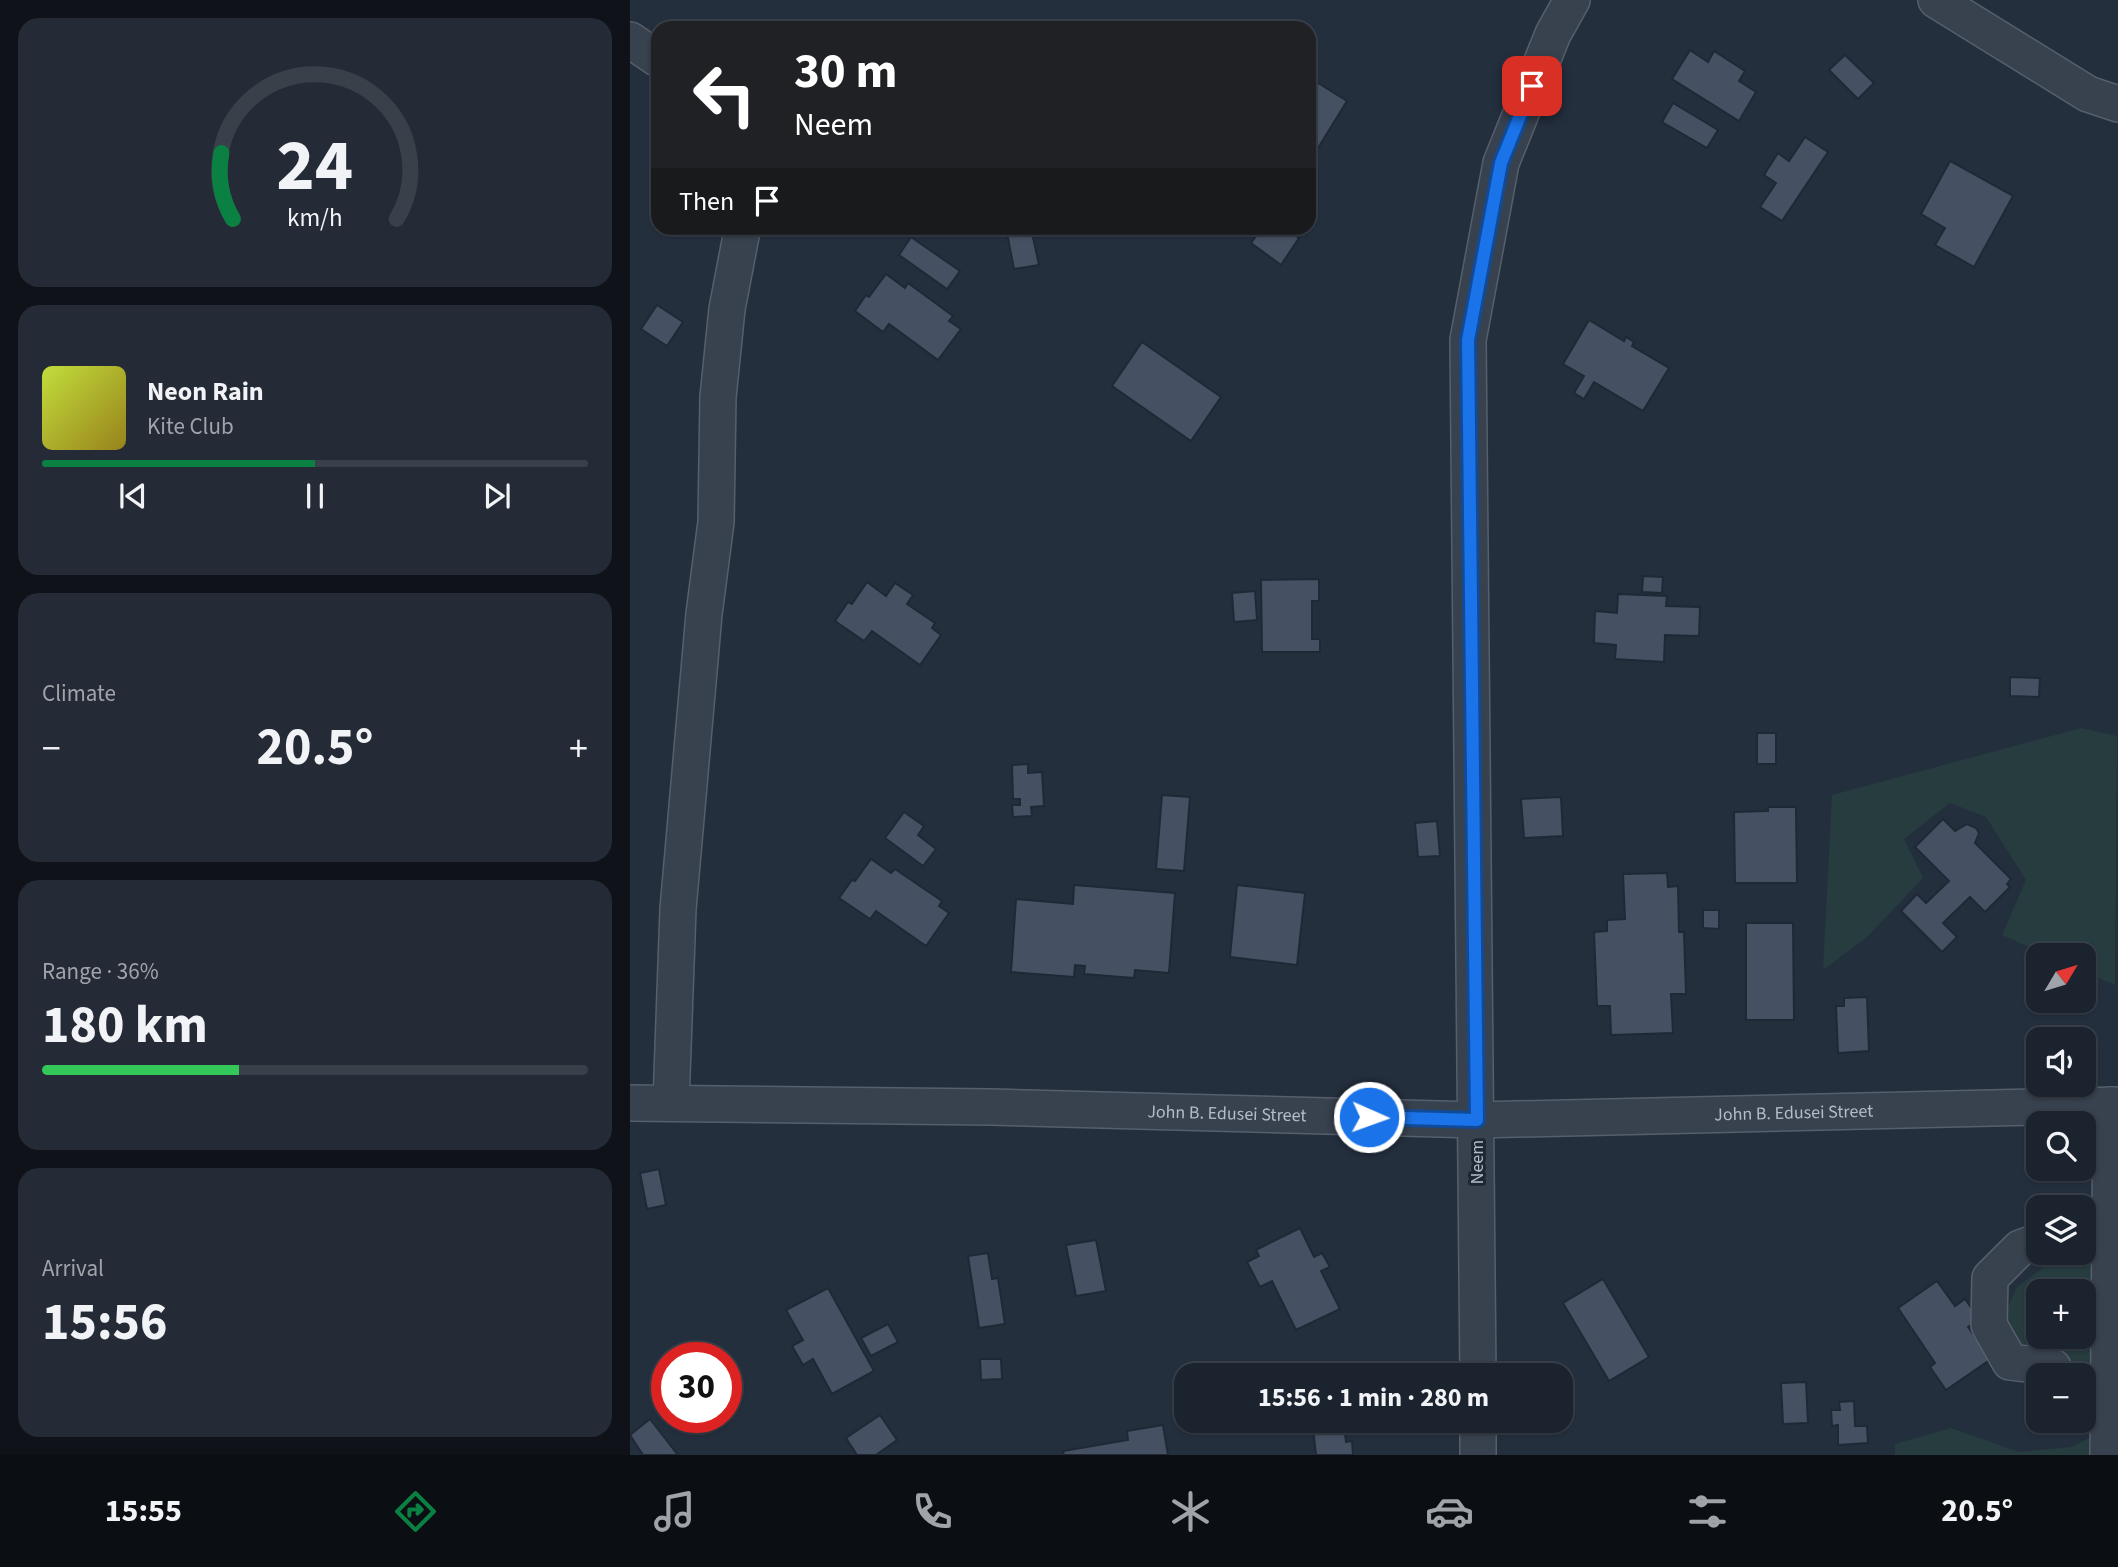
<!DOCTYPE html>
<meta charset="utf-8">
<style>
:root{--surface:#1b232e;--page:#242b36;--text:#f1f3f6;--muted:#a0a4aa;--line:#39404a;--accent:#0b8043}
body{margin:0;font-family:"Source Sans 3",sans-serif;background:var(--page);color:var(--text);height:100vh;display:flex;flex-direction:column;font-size:26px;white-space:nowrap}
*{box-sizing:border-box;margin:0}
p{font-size:23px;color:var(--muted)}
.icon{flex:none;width:38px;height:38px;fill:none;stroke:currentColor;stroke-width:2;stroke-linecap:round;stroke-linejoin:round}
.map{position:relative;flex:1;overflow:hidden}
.sheet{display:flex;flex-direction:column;gap:18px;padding:18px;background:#0f1319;width:630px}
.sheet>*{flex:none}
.banner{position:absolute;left:21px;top:21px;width:665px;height:214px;border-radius:21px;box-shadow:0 2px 5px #0004,0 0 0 2px var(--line);background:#202124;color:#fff;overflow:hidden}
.needle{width:46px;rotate:52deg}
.fabs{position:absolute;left:1396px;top:943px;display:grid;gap:14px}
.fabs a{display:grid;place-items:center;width:70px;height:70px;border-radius:14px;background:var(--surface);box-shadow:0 2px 5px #0004,0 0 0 2px var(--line);font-size:35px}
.speed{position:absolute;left:21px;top:1342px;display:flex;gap:14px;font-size:35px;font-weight:700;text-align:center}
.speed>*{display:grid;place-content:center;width:91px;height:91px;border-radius:50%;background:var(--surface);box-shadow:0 2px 5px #0004,0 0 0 2px var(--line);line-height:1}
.speed .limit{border:10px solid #d22;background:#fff;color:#111}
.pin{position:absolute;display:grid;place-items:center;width:60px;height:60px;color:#fff;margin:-30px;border-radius:14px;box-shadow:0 4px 10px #0006}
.me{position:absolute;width:77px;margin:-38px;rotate:92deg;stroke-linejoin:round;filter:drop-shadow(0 0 5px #0008)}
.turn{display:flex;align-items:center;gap:24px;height:147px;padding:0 28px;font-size:32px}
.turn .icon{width:91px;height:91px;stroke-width:2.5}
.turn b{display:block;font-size:49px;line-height:60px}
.then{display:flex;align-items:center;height:66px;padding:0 28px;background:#0003;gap:14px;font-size:26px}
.big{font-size:52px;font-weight:700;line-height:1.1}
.sheet .card{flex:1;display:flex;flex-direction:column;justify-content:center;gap:10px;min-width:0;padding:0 24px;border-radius:21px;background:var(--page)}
.sheet .dial{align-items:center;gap:0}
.dial svg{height:182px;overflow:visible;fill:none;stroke:var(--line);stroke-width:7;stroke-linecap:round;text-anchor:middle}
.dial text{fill:var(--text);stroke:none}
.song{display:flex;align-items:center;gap:21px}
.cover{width:84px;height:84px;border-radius:10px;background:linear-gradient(135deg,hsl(70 70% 55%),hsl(50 70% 35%))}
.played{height:7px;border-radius:4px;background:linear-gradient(90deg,var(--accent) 50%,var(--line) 50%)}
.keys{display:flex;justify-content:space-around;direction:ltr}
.heat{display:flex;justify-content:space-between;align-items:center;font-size:38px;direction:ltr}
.charge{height:10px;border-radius:5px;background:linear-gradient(90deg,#34c759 36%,var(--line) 0)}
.trip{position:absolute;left:544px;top:1363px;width:399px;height:70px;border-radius:21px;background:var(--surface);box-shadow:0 2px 5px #0004,0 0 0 2px var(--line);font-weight:700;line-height:70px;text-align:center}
.tab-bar{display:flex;height:112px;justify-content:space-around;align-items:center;background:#0b0e12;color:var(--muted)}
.tab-bar .icon{width:49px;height:49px}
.tab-bar .current{color:var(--accent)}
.tab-bar b{font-size:32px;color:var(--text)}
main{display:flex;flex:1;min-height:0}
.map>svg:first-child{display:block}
.green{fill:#263c3f;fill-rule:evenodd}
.building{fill:#455162;stroke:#1f2835;stroke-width:2}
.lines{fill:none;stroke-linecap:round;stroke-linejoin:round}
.street-casing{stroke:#565f6c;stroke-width:38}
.street{stroke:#38414e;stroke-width:35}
.route-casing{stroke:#114b97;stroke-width:18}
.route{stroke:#1a73e8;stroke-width:12}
.labels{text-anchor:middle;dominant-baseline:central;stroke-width:6;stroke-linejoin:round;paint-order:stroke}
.street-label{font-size:18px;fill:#b4bcc9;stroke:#1d2633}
</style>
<main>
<section class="sheet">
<div class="card dial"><svg viewBox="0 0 100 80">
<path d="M14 69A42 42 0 1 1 86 69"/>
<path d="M14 69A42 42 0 0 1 9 40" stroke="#0b8043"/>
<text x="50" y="56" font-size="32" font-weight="700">24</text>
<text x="50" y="72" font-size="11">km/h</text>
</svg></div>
<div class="card">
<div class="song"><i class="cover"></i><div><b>Neon Rain</b><p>Kite Club</p></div></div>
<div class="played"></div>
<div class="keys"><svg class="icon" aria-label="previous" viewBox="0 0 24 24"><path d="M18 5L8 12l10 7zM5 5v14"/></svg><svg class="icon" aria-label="pause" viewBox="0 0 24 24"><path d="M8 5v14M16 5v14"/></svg><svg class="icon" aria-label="next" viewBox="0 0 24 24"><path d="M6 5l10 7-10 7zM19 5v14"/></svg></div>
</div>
<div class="card"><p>Climate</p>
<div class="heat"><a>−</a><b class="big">20.5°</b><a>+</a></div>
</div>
<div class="card"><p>Range · 36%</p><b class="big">180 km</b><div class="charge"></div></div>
<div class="card"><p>Arrival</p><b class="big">15:56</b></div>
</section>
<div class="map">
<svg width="1488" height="1455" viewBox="0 0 1488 1455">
<rect width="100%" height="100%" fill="#242f3e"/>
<g class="green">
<path d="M1451,728L1487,736L1485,985L1454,972V956L1418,955L1372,935L1396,880L1356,817L1320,803L1274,839L1293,878L1237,937L1193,970L1202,795Z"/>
<path d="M1466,1247L1488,1393L1454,1384V1376L1434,1375L1398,1357L1372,1320L1387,1287L1431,1255L1454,1253V1249ZM1409,1292H1454V1337H1409Z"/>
<path d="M1488,1424V1455H1265V1444L1321,1428L1389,1452L1441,1447Z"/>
</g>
<g class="building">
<path d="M1060,50L1078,62L1084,51L1115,71L1109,81L1126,92L1109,121L1042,79Z"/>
<path d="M1215,55L1244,83L1228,99L1199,70Z"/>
<path d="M680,78L717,101L688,148L679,142Z"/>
<path d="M1043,103L1088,130L1077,148L1032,122Z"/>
<path d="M1175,137L1198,152L1152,221L1130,207L1146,183L1134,175L1148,153L1159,161Z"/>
<path d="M1320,161L1383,196L1344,267L1305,245L1315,228L1291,214Z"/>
<path d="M376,228H401L409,265L384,269Z"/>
<path d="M632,228H647L657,235L660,232L669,238L651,265L621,243Z"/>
<path d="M281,237L330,271L317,289L269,255Z"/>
<path d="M256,274L275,288L278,283L323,316L319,321L331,329L308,360L259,324L253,332L225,311L236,295L239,297Z"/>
<path d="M27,305L53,322L37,346L11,329Z"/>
<path d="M959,320L994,341L996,337L1004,342L1002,346L1039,368L1013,411L964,382L954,399L944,393L954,376L933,364Z"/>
<path d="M512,342L591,397L561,441L482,386Z"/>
<path d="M1013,576L1033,577L1032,593L1012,592Z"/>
<path d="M689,579V601H682V639H690V652H632L631,580Z"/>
<path d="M237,582L256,596L265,583L283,595L277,604L305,623L302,628L311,635L290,665L242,631L234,641L205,621L218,602L222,604Z"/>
<path d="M625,591L627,620L604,622L602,593Z"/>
<path d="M988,594L1037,596L1036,606L1070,607L1069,636L1035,635L1034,662L985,659L986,645L964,643L965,611L987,613Z"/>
<path d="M1380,677L1410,678L1409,697L1380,696Z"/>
<rect x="1127" y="733" width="19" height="31"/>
<path d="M398,764V773L412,772L414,806L401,807L402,816L383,817L382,805H390V799H383L382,765Z"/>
<path d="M532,795L560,797L554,871L526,869Z"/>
<path d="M931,797L933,836L894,838L891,799Z"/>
<path d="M1138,807H1166L1167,883H1105L1104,812L1138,811Z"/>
<path d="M274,812L294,826L288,835L306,849L293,866L255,838Z"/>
<path d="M1313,819L1325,831L1337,824L1346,828L1349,833L1345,843L1381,879L1377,884L1380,887L1355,912L1340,897L1313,923L1327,937L1312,952L1271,911L1287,894L1296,903L1319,881L1285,847Z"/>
<path d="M807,821L810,856L788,857L785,823Z"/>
<path d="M241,859L261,873L265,869L312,901L309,906L319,913L296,946L246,911L240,919L209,898L222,880L225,881Z"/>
<path d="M1037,873L1038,887L1048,886L1049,932H1054L1056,994H1041L1043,1033L981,1035L980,1006H967L964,932L977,931V920L995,919L993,874Z"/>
<path d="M444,885L545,893L539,973L505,970L504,978L454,974L455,966L445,965L444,977L381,972L386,899L443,904Z"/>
<path d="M607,885L675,893L667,965L600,957Z"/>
<path d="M1073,910H1089V929L1073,928Z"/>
<path d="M1116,923H1163L1164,1020H1116Z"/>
<path d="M1237,997L1239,1051L1208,1053L1206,1006H1214V998Z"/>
<path d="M29,1169L36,1205L17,1209L10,1173Z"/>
<path d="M670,1228L684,1257L692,1253L700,1267L691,1271L710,1309L666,1330L642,1281L630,1287L617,1262L629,1256L626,1250Z"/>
<path d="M466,1240L476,1291L446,1296L436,1245Z"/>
<path d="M358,1253L362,1279L368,1278L375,1324L349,1328L338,1256Z"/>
<path d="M973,1279L1019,1357L979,1381L933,1303Z"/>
<path d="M1307,1281L1325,1306L1335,1299L1349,1319L1338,1327L1361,1359L1316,1390L1300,1367L1305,1363L1268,1308Z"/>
<path d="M198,1288L244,1371L202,1394L183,1359L173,1365L162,1346L173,1340L156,1310Z"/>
<path d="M258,1324L268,1342L241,1356L231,1338Z"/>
<path d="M350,1359H371L372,1379L351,1380Z"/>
<path d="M1176,1382L1178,1423L1153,1424L1151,1383Z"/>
<path d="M1224,1401L1225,1426H1237L1238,1443L1208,1445V1425L1202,1426L1201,1410H1210L1209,1402Z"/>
<path d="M250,1415L267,1440L246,1455H227L216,1438Z"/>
<path d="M20,1419L48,1455H13L0,1435Z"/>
<path d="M533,1425L538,1455H434L433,1451L498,1440L497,1431Z"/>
<path d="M714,1425L716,1442L722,1441L723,1455H686L683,1428Z"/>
</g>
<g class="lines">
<g class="street-casing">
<g id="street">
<path d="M1306,0L1458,94L1488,104"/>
<path d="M0,40L28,59"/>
<path id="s1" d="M0,1103L361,1107L847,1120L1488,1105"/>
<path d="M41,1103L48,909L74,614L86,522L88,397L97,309L111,236L110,228"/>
<path d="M1409,1241L1390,1248L1360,1278L1359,1325L1380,1362L1423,1367"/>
<path d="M848,1376L838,340L871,163L923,34L942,0"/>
<path d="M848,1421V1455"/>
<path d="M1478,1455L1481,1105"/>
</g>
</g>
<use href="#street" class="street"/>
</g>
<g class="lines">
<g class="route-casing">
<path id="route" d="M739,1117L847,1120L838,340L871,163L902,86"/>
</g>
<use href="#route" class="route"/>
</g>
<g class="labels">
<g class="street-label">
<text stroke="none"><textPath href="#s1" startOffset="597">John B. Edusei Street</textPath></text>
<text stroke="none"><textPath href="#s1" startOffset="1164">John B. Edusei Street</textPath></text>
<text transform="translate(847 1162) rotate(-90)">Neem</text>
</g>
</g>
</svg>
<div class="fabs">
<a><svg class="needle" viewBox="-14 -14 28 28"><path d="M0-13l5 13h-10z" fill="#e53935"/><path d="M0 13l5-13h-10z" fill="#a0a4aa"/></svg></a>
<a><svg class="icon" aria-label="sound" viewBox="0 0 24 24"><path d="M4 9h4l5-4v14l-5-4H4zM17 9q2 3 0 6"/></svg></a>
<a><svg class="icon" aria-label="search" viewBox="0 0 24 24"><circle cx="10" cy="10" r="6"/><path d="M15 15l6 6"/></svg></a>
<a><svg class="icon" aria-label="layers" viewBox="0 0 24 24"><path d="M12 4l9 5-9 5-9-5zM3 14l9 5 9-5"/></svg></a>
<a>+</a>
<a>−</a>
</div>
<div class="speed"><div class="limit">30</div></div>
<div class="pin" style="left:902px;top:86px;background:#d93025"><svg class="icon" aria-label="arrive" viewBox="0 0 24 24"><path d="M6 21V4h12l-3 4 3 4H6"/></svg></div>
<svg class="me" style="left:739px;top:1117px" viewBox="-20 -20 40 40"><circle r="17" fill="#1a73e8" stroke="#fff" stroke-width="3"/><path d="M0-11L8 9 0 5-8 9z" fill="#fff"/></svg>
<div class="trip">15:56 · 1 min · 280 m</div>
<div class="banner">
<div class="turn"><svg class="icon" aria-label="left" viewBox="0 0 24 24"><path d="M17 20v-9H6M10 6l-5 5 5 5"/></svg><div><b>30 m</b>Neem</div></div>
<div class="then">Then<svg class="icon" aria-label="arrive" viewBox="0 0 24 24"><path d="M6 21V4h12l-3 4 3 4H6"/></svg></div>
</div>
</div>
</main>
<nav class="tab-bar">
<b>15:55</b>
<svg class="icon current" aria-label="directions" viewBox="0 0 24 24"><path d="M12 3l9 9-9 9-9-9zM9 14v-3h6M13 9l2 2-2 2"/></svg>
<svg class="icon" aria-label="music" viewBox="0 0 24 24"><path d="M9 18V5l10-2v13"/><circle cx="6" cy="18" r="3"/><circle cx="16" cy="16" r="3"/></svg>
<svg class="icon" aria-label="phone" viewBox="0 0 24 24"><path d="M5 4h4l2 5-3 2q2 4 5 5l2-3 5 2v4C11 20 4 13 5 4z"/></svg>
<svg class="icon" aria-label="climate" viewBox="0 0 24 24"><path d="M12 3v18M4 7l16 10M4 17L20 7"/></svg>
<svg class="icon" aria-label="car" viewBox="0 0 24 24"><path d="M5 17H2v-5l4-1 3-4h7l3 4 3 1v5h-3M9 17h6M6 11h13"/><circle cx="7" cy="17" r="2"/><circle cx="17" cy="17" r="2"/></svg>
<svg class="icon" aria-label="filters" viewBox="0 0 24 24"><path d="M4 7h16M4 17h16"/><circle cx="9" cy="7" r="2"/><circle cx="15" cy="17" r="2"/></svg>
<b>20.5°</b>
</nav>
